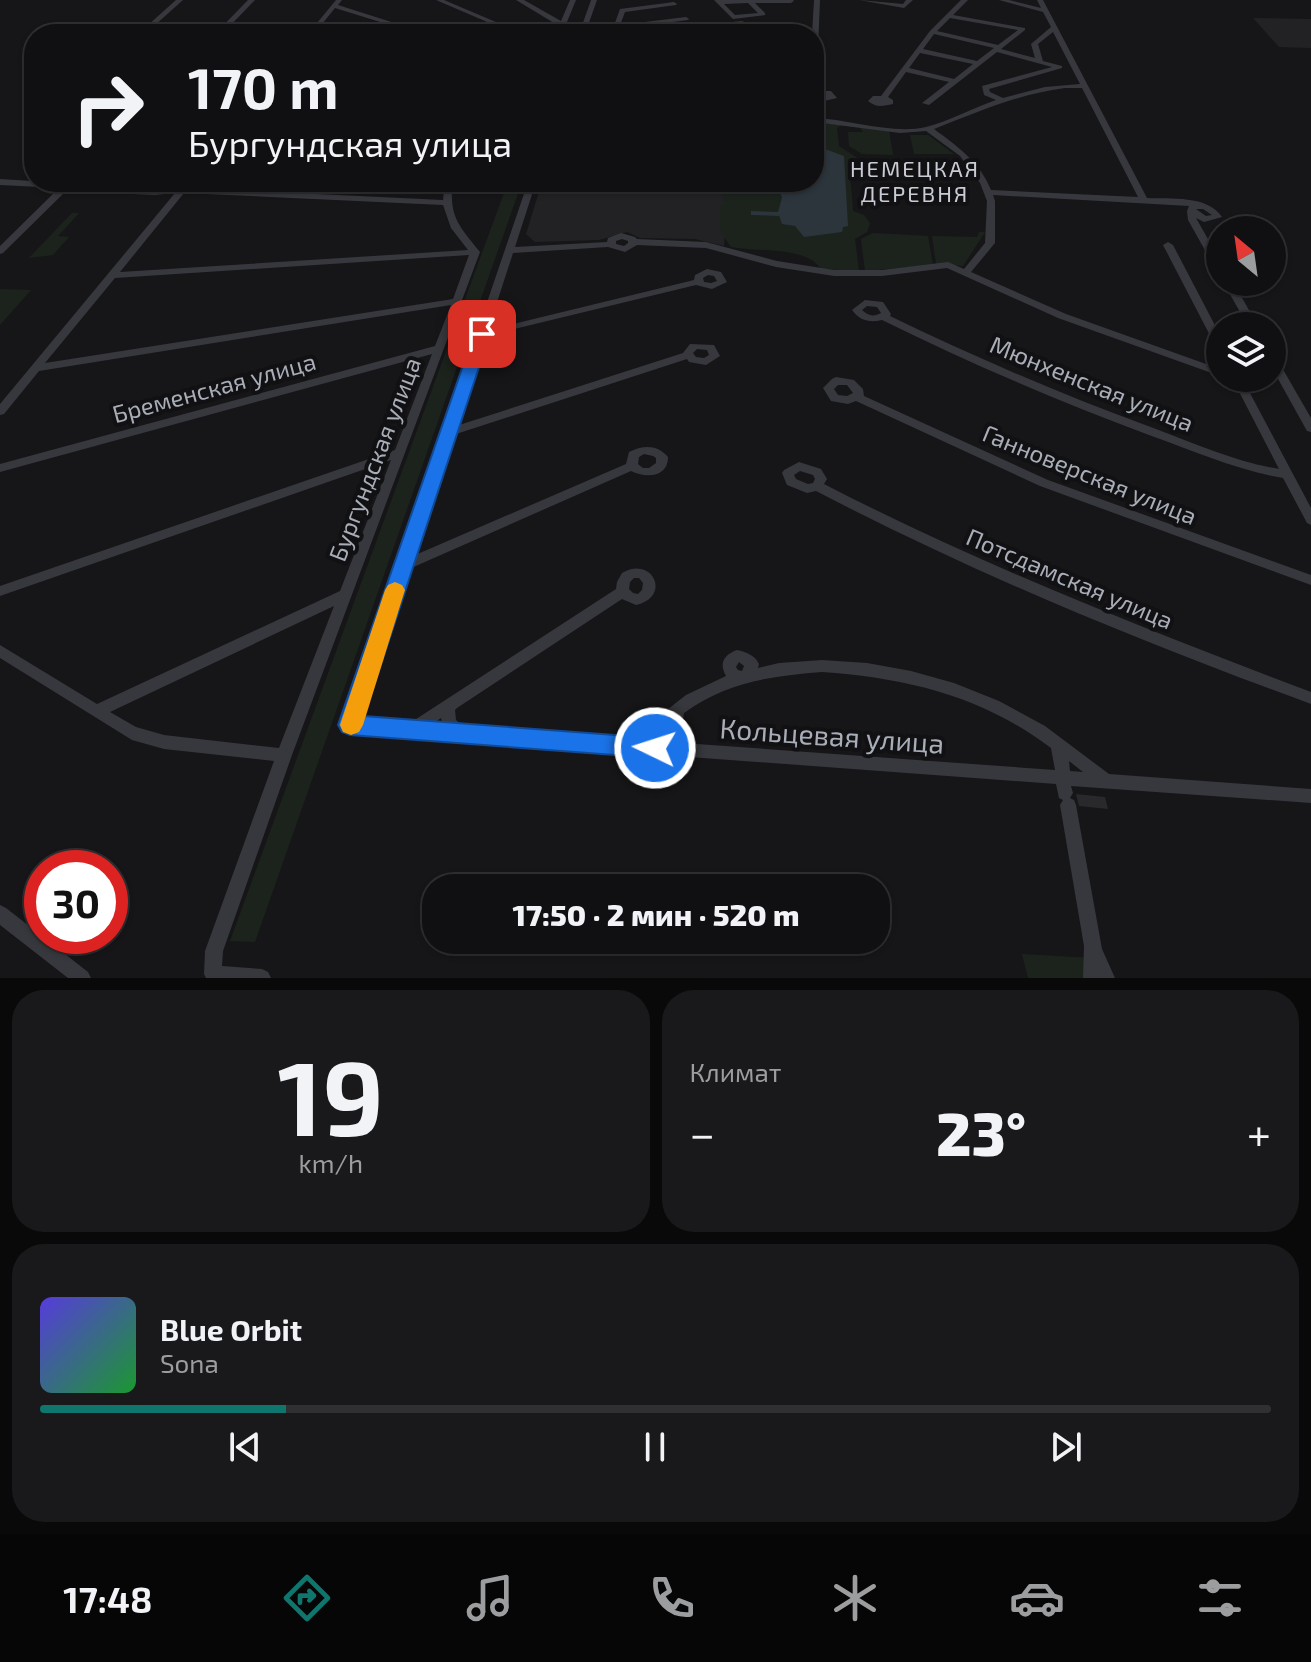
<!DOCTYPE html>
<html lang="ru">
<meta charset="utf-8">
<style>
:root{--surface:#101012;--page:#19191b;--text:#f1f3f6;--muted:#9c9d9f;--line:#303032;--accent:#0f766e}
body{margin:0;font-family:"Exo 2",sans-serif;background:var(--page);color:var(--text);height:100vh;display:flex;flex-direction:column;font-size:30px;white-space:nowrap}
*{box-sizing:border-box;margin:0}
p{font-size:26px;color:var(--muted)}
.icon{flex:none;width:44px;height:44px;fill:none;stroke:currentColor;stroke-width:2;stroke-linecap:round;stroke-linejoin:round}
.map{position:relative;height:978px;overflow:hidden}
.panel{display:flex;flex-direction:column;gap:12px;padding:12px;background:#09090a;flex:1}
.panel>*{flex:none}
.hud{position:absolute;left:24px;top:24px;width:800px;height:168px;border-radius:32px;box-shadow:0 2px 6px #0004,0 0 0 2px var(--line);background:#101012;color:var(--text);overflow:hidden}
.needle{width:52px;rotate:331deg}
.controls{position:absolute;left:1206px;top:216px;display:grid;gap:16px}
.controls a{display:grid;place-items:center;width:80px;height:80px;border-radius:50%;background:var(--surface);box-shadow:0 2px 6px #0004,0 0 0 2px var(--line);font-size:40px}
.speed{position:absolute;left:24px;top:850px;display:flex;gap:16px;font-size:40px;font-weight:700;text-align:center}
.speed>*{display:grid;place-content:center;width:104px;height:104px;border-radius:50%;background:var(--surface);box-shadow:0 2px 6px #0004,0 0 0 2px var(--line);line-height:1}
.speed .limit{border:12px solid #d22;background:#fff;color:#111}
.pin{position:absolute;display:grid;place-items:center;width:68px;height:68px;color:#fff;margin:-34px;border-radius:16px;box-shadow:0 4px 12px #0006}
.me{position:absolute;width:88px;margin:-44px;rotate:274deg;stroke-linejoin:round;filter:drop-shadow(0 0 6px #0008)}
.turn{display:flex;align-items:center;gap:28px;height:168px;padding:0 32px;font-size:36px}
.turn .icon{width:104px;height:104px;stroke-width:2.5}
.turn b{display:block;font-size:56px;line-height:68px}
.big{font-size:60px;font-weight:800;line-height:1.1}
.panel .tile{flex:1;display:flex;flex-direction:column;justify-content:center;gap:12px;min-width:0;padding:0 28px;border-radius:32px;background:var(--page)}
.panel .dial{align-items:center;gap:0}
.dial b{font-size:104px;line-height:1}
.song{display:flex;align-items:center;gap:24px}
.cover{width:96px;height:96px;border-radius:12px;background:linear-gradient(135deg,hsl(250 70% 55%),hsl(130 70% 35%))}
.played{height:8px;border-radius:4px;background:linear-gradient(90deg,var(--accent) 20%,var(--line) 20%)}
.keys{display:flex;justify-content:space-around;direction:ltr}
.heat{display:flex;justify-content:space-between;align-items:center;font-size:44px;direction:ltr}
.panel .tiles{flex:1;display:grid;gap:12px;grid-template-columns:1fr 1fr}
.tile:last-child{grid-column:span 2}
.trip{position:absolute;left:422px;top:874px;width:468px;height:80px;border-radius:32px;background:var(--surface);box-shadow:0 2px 6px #0004,0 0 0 2px var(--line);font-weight:800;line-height:80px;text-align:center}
.tab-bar{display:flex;height:128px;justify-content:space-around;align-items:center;background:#060607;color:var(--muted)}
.tab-bar .icon{width:56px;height:56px}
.tab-bar .on{color:var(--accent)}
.tab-bar b{font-size:36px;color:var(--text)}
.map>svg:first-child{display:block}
.built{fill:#222225}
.green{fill:#1c231d}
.water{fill:#2c353c}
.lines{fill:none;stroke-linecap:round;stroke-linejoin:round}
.canal{fill:#2c353c;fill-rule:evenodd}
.building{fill:#29292c}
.minor{fill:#37383d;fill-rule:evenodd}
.route{fill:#1a73e8;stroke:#114b97;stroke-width:2}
.slow{fill:#f59e0b}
.labels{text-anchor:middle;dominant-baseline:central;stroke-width:8;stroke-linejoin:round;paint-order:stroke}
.far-neighbourhood-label{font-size:22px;letter-spacing:2px;fill:#c9ccd4;stroke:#111113}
.street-label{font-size:24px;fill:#a8adb8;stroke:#111113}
.near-street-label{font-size:28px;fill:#a8adb8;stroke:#111113}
</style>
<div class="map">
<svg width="1311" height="978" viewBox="0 0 1311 978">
<rect width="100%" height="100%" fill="#161618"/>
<g class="built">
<path d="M1253,18L1311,19V48L1279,47Z"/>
<path d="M542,182H728L724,246L695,239L640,238L627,232L599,240L535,242L526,234Z"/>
</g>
<g class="green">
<path d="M814,122L842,125L837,128L839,146L856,157V168L850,173L853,211L864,215L870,223L867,232L855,239L859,271L821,269C807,246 755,252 731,247L720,231V207L725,203L717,182H814Z"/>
<path d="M859,126L889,130L893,155L862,154L849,146L848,132H863Z"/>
<path d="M910,135H928L954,154H914Z"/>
<path d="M508,182H522L255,942L230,941Z"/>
<path d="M72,213H79L58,236L69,237L53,255L29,258Z"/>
<path d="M979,232H985L963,266L936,264L932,236L977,237Z"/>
<path d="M873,233L928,236L933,265L865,271L861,239Z"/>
<path d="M0,289L31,290L0,325Z"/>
<path d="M1022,954L1092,958L1086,978H1028Z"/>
</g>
<path class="water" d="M814,145L844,156L848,226L843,227L842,232L804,237L795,226L782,224L778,212L782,198L777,182H814Z"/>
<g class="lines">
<path class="canal" d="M751,211L778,212L782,214L778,216L754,215H751Z"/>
</g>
<path class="building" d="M1076,794L1105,797L1108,809L1079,806Z"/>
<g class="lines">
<g class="minor">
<path d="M176,0H183L145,34H138Z"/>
<path d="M248,0H255L222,34H215Z"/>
<path d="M336,0H342L338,5L429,34H419L335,8L314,34H308Z"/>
<path d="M436,0H444L524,34H515Z"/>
<path d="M516,0H524L561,21L570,0H576L562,34H556L559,26Z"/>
<path d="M591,0H597L585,34H579Z"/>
<path d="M714,0H793L794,1L791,3H755L765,13V15L733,19ZM748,3L758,13L735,15L724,4Z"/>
<path d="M814,0H820L818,49L825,91H831L837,98L820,102L814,98V94L818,91L814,65V34H812Z"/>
<path d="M859,0L903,4L906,0H913L904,8Z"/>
<path d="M961,0H968L953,15L1025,28V30L1001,49L1035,58L1031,44L1051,27L1043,12L999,0H1009L1041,8L1037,0H1043L1147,198C1170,199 1208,195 1222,217L1204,222L1196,218L1220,260V271L1215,268L1188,220L1187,211L1189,206L993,195L995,201V243L971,272L1066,314L1220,369V376L1058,318L947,268L882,276H834L776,267L706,248L637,245L625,252L608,247L513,253L488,330L694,280L695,275L707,269L721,272L727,282L712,289L696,285L485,336L456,426L683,353L690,344L714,345L720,356L706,365L689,362L687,359L453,435L413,556L626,464L629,452C643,445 657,444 668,457C668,478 645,478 631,471L409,569L359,719L410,723L616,589L617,582L622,573C653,555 672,597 636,605L622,599L457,708L455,710L456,720L464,727L630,739L686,695L726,676C719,664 723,655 737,650C746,652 755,655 759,664L758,668L779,663L822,660L867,663L911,671L954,683L999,701L1045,726L1109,774L1311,789V803L1071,786L1073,793L1070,798L1074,800L1076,805L1102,949L1115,978H1083L1084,946L1060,805L1063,800L1059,798L1056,784L350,732L345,730L343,725L528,182H536L515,247L607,242L608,238L621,233L635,237L637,239L706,242L777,261L834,270H882L948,262L964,269L985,243L987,201L980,183L960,156L926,131L900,133L814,122V118C849,119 893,135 926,127C949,121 973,108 996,100L984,95L982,86L1052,67L997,52L929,105L922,103L949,82L906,72L888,97L893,100V104C883,106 876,108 868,101L873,96H881L930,31ZM950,18L1018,30L998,45L937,31ZM1053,32L1080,84L1045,87L1003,98L990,92L989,89L1062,68V66L1043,61L1038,44ZM934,34L994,48L977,61L923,49ZM920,53L973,64L954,79L909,68ZM1065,88H1082L1138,197L991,190C980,162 957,146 934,129C978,112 1018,94 1065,88ZM1196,209H1203L1212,215L1206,216ZM622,239L628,241V243L624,246L616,244V241ZM708,275L714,276L717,281L711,283L704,282L703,278ZM697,349L707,350L709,355L704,358L696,357L693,353ZM644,454L653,456L656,458V463L649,468H643L638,464L639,457ZM634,578H639L643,583L642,590L638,594L633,593L629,589L630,582ZM739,662L744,666L742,671L738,670L736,667ZM822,672C907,678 982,696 1051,748L1055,770L697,744L688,740L681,732L684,713C726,682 772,676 822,672ZM441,718L443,725L432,724ZM667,726L666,734L670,742L650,740ZM1069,761L1083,772L1070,771Z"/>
<path d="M674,2L677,4L676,5L625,12L620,25L686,17L689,19L688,20L619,29L617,34H611L620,9Z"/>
<path d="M742,21L744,22V24L693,30L690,28L693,26Z"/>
<path d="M0,179L64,183L72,182L71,186L155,189L180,188L185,182H193L188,188L443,200L445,182H453C448,216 460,227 480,252L292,755L223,951L222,966L262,969L268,972L271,978H206L204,974L205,951L274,761L164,749L132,740L0,658V645L97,704L340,591L391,460L0,596V586L395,450L432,354L0,472V464L435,346L451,305L39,371L4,414L0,415V404L175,193L155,195L66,191L3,253L0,254V246L59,188L0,185ZM184,193L443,205L451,228L468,250L120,272ZM469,255L453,299L45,363L115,278ZM334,606L279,748L164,735L136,727L110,712Z"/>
<path d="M1168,242L1173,245L1220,335V348L1215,345L1163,245Z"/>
<path d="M1223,282H1233L1258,326H1248Z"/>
<path d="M865,300L883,302L891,314L890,316C977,358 1065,396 1156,429C1196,444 1236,462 1279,469L1232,378H1242L1311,508V525L1307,523L1283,478C1237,470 1193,451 1149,435C1058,401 969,363 882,320C870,323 860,321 852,310ZM867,306L877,307L881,313C874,317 868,316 862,310Z"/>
<path d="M1272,356L1277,359L1311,418V432L1307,431L1272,368Z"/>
<path d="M836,377L854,380L863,389L864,396L1048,480L1311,575V585L1040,486L856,401L848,404L831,401L823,388L832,379ZM838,385H847L853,393L847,396L838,395L834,389Z"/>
<path d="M799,462L821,469L827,479L824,484C981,565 1145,629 1311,692V704C1142,642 975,574 816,491L807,493L787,485L782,473L784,470ZM800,471L813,475L815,479L813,483L808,484L796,479L794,475Z"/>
<path d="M0,905L6,908L88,972L91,978H68L0,925Z"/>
</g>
</g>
<path class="route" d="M482,329L490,334L364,716L655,738L663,741L666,748L663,755L655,758L350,735L342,732L338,725L474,334Z"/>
<path class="slow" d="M395,582L402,585L405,590L363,725L359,732L351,735L343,732L340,725L385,590L388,585Z"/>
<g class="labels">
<g class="far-neighbourhood-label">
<text x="915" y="168">НЕМЕЦКАЯ<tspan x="915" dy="25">ДЕРЕВНЯ</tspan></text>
</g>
<g class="street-label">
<text transform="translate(1092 383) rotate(22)">Мюнхенская улица</text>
<text transform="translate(214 387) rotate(-15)">Бременская улица</text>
<text transform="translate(374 459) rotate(-69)">Бургундская улица</text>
<text transform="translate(1090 474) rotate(22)">Ганноверская улица</text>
<text transform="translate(1070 578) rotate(23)">Потсдамская улица</text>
</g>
<g class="near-street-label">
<text transform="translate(832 735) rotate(4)">Кольцевая улица</text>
</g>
</g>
</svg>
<div class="controls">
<a><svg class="needle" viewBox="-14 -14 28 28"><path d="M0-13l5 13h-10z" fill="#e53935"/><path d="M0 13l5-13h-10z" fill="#9c9d9f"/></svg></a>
<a><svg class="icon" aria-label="layers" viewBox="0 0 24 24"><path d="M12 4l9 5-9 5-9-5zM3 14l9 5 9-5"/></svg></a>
</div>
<div class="speed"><div class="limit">30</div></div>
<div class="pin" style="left:482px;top:334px;background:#d93025"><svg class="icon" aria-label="arrive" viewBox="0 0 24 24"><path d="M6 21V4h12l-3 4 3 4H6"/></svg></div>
<svg class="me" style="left:655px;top:748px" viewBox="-20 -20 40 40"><circle r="17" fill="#1a73e8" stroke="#fff" stroke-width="3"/><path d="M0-11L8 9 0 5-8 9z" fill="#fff"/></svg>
<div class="trip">17:50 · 2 мин · 520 m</div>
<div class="hud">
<div class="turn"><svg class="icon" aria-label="right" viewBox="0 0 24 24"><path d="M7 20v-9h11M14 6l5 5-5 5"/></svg><div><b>170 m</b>Бургундская улица</div></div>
</div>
</div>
<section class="panel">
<div class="tiles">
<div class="tile dial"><b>19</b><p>km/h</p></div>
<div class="tile"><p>Климат</p>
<div class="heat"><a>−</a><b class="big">23°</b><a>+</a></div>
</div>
<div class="tile">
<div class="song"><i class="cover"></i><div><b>Blue Orbit</b><p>Sona</p></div></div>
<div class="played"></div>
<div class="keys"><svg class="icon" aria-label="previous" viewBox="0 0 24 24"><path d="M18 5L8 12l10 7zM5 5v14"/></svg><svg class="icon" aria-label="pause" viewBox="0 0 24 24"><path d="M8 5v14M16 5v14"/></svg><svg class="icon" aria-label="next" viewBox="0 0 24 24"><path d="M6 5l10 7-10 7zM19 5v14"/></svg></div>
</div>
</div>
</section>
<nav class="tab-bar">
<b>17:48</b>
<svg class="icon on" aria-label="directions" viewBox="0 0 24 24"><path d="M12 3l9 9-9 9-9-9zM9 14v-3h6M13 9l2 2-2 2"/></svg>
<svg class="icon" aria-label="music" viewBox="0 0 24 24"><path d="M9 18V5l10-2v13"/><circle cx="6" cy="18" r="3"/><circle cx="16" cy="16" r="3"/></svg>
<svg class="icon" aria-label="phone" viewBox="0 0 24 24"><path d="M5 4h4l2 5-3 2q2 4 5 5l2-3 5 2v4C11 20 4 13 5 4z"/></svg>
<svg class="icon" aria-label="climate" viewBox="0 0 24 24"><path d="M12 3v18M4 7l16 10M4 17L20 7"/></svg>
<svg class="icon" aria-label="car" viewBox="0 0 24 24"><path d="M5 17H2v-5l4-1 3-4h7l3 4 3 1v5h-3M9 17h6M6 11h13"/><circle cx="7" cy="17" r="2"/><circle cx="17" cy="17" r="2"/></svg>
<svg class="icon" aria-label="filters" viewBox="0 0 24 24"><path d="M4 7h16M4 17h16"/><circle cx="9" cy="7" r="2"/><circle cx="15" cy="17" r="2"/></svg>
</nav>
